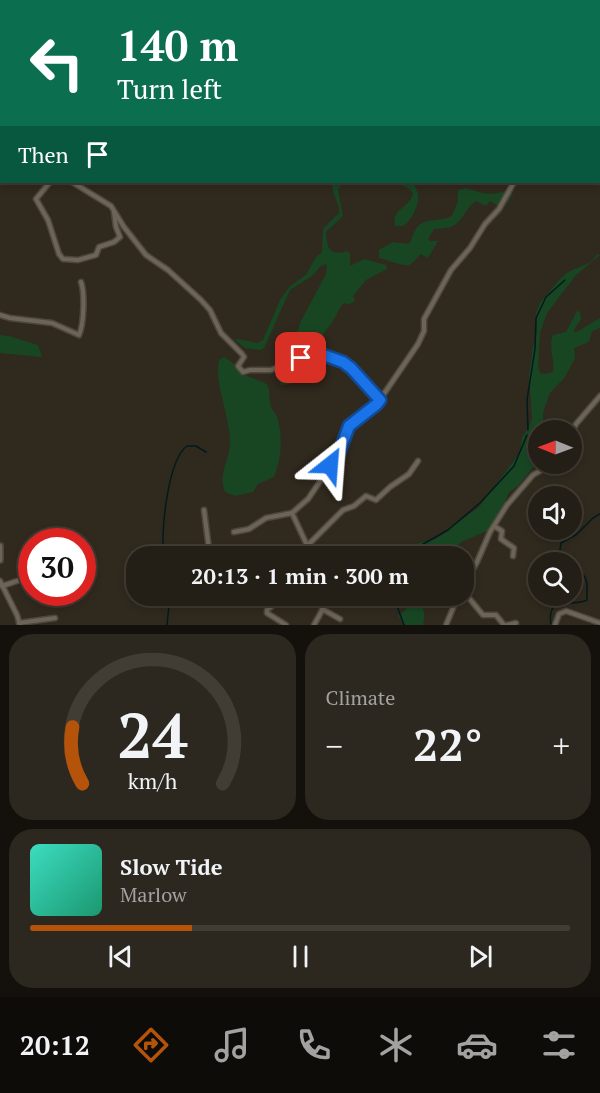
<!DOCTYPE html>
<meta charset="utf-8">
<style>
:root{--surface:#241f16;--page:#2c271f;--text:#f1f3f6;--muted:#a3a2a1;--line:#413d35;--accent:#b45309}
body{margin:0;font-family:"PT Serif",serif;background:var(--page);color:var(--text);height:100vh;display:flex;flex-direction:column;font-size:22px;white-space:nowrap}
*{box-sizing:border-box;margin:0}
p{font-size:20px;color:var(--muted)}
.icon{flex:none;width:33px;height:33px;fill:none;stroke:currentColor;stroke-width:2;stroke-linecap:round;stroke-linejoin:round}
.map{position:relative;height:625px;overflow:hidden}
.panel{display:flex;flex-direction:column;gap:9px;padding:9px;background:#14110c;flex:1}
.panel>*{flex:none}
.banner{position:absolute;left:0px;top:0px;width:600px;height:183px;box-shadow:0 3px 9px #0003,0 0 0 2px var(--line);background:#0b6e4f;color:#fff;overflow:hidden}
.needle{width:39px;rotate:271deg}
.tools{position:absolute;left:528px;top:420px;display:grid;gap:12px}
.tools a{display:grid;place-items:center;width:54px;height:54px;border-radius:50%;background:var(--surface);box-shadow:0 3px 9px #0003,0 0 0 2px var(--line);font-size:30px}
.speed{position:absolute;left:18px;top:528px;display:flex;gap:12px;font-size:30px;font-weight:700;text-align:center}
.speed>*{display:grid;place-content:center;width:78px;height:78px;border-radius:50%;background:var(--surface);box-shadow:0 3px 9px #0003,0 0 0 2px var(--line);line-height:1}
.speed .limit{border:9px solid #d22;background:#fff;color:#111}
.pin{position:absolute;display:grid;place-items:center;width:51px;height:51px;color:#fff;margin:-26px;border-radius:12px;box-shadow:0 3px 9px #0006}
.me{position:absolute;width:66px;margin:-33px;rotate:28deg;stroke-linejoin:round;filter:drop-shadow(0 0 4px #0008)}
.turn{display:flex;align-items:center;gap:21px;height:126px;padding:0 18px;font-size:27px}
.turn .icon{width:78px;height:78px;stroke-width:2.5}
.turn b{display:block;font-size:42px;line-height:51px}
.then{display:flex;align-items:center;height:57px;padding:0 18px;background:#0003;gap:12px;font-size:22px}
.big{font-size:45px;font-weight:800;line-height:1.1}
.panel .widget{flex:1;display:flex;flex-direction:column;justify-content:center;gap:9px;min-width:0;padding:0 21px;border-radius:24px;background:var(--page)}
.panel .dial{align-items:center;gap:0}
.dial svg{height:156px;overflow:visible;fill:none;stroke:var(--line);stroke-width:7;stroke-linecap:round;text-anchor:middle}
.dial text{fill:var(--text);stroke:none}
.song{display:flex;align-items:center;gap:18px}
.cover{width:72px;height:72px;border-radius:9px;background:linear-gradient(135deg,hsl(170 70% 55%),hsl(160 70% 35%))}
.played{height:6px;border-radius:3px;background:linear-gradient(90deg,var(--accent) 30%,var(--line) 30%)}
.keys{display:flex;justify-content:space-around;direction:ltr}
.heat{display:flex;justify-content:space-between;align-items:center;font-size:33px;direction:ltr}
.panel .tiles{flex:1;display:grid;gap:9px;grid-template-columns:1fr 1fr}
.widget:last-child{grid-column:span 2}
.trip{position:absolute;left:126px;top:546px;width:348px;height:60px;border-radius:24px;background:var(--surface);box-shadow:0 3px 9px #0003,0 0 0 2px var(--line);font-weight:800;line-height:60px;text-align:center}
.menu{display:flex;height:96px;justify-content:space-around;align-items:center;background:#0e0c09;color:var(--muted)}
.menu .icon{width:42px;height:42px}
.menu .active{color:var(--accent)}
.menu b{font-size:27px;color:var(--text)}
.map>svg:first-child{display:block}
.green{fill:#184623}
.lines{fill:none;stroke-linecap:round;stroke-linejoin:round}
.stream{stroke:#001b1d;stroke-width:1.5}
.minor-casing{stroke:#4d473d;stroke-width:7}
.tertiary-casing{stroke:#4d473d;stroke-width:8}
.minor{stroke:#6c6457;stroke-width:4}
.tertiary{stroke:#6c6457;stroke-width:4.5}
.route-casing{stroke:#114b97;stroke-width:15}
.route{stroke:#1a73e8;stroke-width:10}
</style>
<div class="map">
<svg width="600" height="625" viewBox="0 0 600 625">
<rect width="100%" height="100%" fill="#30291e"/>
<g class="green">
<path d="M332,182H342L338,190L343,216L326,232C326,248 331,257 347,251L350,253V266L364,259L386,265L387,269L366,280L353,296L355,301L350,304L344,303C339,307 338,313 334,319C326,333 316,335 326,353L341,359V363L325,362C308,346 320,344 295,353L292,351L288,343L291,337L298,330L301,321L326,274L327,264L321,266L312,276L290,290L264,348L261,350L245,348L235,340L238,339L257,343L263,340L280,300L290,286L306,275L316,257L322,252L323,229L339,213C340,202 332,197 332,182Z"/>
<path d="M395,182H415C414,188 418,190 418,196C419,206 411,221 403,226H395C391,209 409,208 413,194L410,189Z"/>
<path d="M466,188C480,193 493,197 507,190L513,194L503,209L490,201L486,206L476,201C465,208 463,223 450,227C445,229 439,228 434,229L428,239L430,241H438L428,258L421,254C417,257 414,263 409,265C404,267 385,259 379,258V250L393,242L409,244C412,239 414,231 418,226C428,217 441,222 452,216L458,201V190Z"/>
<path d="M597,254L600,255L576,275L547,313L540,333L538,367L540,373L546,374L553,372C555,359 548,348 553,335L566,332L577,311L580,312L581,319L574,330L575,333L600,318V328L592,331L589,342L574,348L575,358L565,377L550,393L543,412V430H538V461L518,486L509,492L500,514L487,531L461,542L450,556H429L428,553C421,551 409,556 399,556L415,544L436,539L479,507L516,458L520,452L522,437L529,427L532,418L529,376L533,347L537,332L536,313L540,303L560,279L568,272L591,262Z"/>
<path d="M0,335L9,336L38,345L42,357L0,353Z"/>
<path d="M224,357L233,363L242,374L267,384C270,391 269,396 270,403C271,409 276,413 278,420C283,439 281,459 274,477L258,484L253,492L236,496L225,492C217,473 231,459 230,440C230,418 214,382 219,360Z"/>
<path d="M296,365L300,370V376L290,384L281,385L275,374L283,368Z"/>
<path d="M406,596H417C423,605 426,614 423,625H404L398,615L406,610Z"/>
</g>
<g class="lines">
<g class="stream">
<path d="M528,430L527,400L535,349L536,318L546,297L565,280"/>
<path d="M164,556C160,534 168,459 187,446H196L206,452"/>
<path d="M402,556L448,530L480,503L514,466L527,435"/>
<path d="M564,562L559,557L561,543L577,534L593,518L600,514"/>
<path d="M391,596L397,606L404,625"/>
<path d="M167,625L170,596"/>
<path d="M551,625C546,593 572,608 587,600C587,582 590,575 572,569"/>
</g>
<g class="minor-casing">
<g id="minor">
<path d="M406,0L408,2"/>
<path d="M0,30H2"/>
<path d="M598,35L600,22"/>
<path d="M0,134L2,135"/>
<path d="M50,182L36,199L48,220L59,254L63,259L78,260L96,255L99,247L114,242L120,237L116,227L114,212"/>
<path d="M72,182L111,206L124,227L146,255L168,270L201,300L210,310L221,333L242,354L244,357L238,366L243,372L250,370H271L308,355L318,353L347,364L380,400"/>
<path d="M0,315L10,318L52,323L79,335C84,324 85,293 81,282"/>
<path d="M572,433L576,424L600,396"/>
<path d="M204,510L209,549L227,552L231,556"/>
<path d="M494,526L502,531L501,539L514,548L513,556"/>
<path d="M234,532L249,529L266,518L292,513"/>
<path d="M308,545L343,510L354,506L366,496L376,500L390,487L409,474L418,461"/>
<path d="M318,556L306,543L292,513L308,499L336,458L349,426L377,404L418,344L424,331V319L451,270L470,248L485,224L499,209L514,182"/>
<path d="M0,581L17,615L20,625"/>
<path d="M464,585L477,562L490,532L507,505L533,475L552,464"/>
<path d="M2,586L26,578L29,592H32"/>
<path d="M44,592H52"/>
<path d="M464,592L483,615H496L504,625"/>
<path d="M272,596L277,602L267,610V613L286,625"/>
<path d="M322,609L340,619"/>
<path d="M19,623L55,618"/>
<path d="M314,625L330,596"/>
<path d="M446,625L458,596"/>
<path d="M507,625L516,623"/>
<path d="M555,625L559,614L566,611L600,623"/>
</g>
</g>
<g class="tertiary-casing">
<g id="tertiary">
<path d="M37,2L38,0"/>
<path d="M0,5L1,0"/>
<path d="M0,39L2,44"/>
<path d="M0,75L2,69"/>
<path d="M0,546V560"/>
</g>
</g>
<use href="#minor" class="minor"/>
<use href="#tertiary" class="tertiary"/>
</g>
<g class="lines">
<g class="route-casing">
<path id="route" d="M301,358L318,353L343,362L351,368L380,400L377,404L349,426L339,453L330,465"/>
</g>
<use href="#route" class="route"/>
</g>
</svg>
<div class="tools">
<a><svg class="needle" viewBox="-14 -14 28 28"><path d="M0-13l5 13h-10z" fill="#e53935"/><path d="M0 13l5-13h-10z" fill="#a3a2a1"/></svg></a>
<a><svg class="icon" aria-label="sound" viewBox="0 0 24 24"><path d="M4 9h4l5-4v14l-5-4H4zM17 9q2 3 0 6"/></svg></a>
<a><svg class="icon" aria-label="search" viewBox="0 0 24 24"><circle cx="10" cy="10" r="6"/><path d="M15 15l6 6"/></svg></a>
</div>
<div class="speed"><div class="limit">30</div></div>
<div class="pin" style="left:301px;top:358px;background:#d93025"><svg class="icon" aria-label="arrive" viewBox="0 0 24 24"><path d="M6 21V4h12l-3 4 3 4H6"/></svg></div>
<svg class="me" style="left:330px;top:465px" viewBox="-20 -20 40 40"><path d="M0-17L14 15 0 8-14 15z" fill="#1a73e8" stroke="#fff" stroke-width="4"/></svg>
<div class="trip">20:13 · 1 min · 300 m</div>
<div class="banner">
<div class="turn"><svg class="icon" aria-label="left" viewBox="0 0 24 24"><path d="M17 20v-9H6M10 6l-5 5 5 5"/></svg><div><b>140 m</b>Turn left</div></div>
<div class="then">Then<svg class="icon" aria-label="arrive" viewBox="0 0 24 24"><path d="M6 21V4h12l-3 4 3 4H6"/></svg></div>
</div>
</div>
<section class="panel">
<div class="tiles">
<div class="widget dial"><svg viewBox="0 0 100 80">
<path d="M14 69A42 42 0 1 1 86 69"/>
<path d="M14 69A42 42 0 0 1 9 40" stroke="#b45309"/>
<text x="50" y="56" font-size="32" font-weight="700">24</text>
<text x="50" y="72" font-size="11">km/h</text>
</svg></div>
<div class="widget"><p>Climate</p>
<div class="heat"><a>−</a><b class="big">22°</b><a>+</a></div>
</div>
<div class="widget">
<div class="song"><i class="cover"></i><div><b>Slow Tide</b><p>Marlow</p></div></div>
<div class="played"></div>
<div class="keys"><svg class="icon" aria-label="previous" viewBox="0 0 24 24"><path d="M18 5L8 12l10 7zM5 5v14"/></svg><svg class="icon" aria-label="pause" viewBox="0 0 24 24"><path d="M8 5v14M16 5v14"/></svg><svg class="icon" aria-label="next" viewBox="0 0 24 24"><path d="M6 5l10 7-10 7zM19 5v14"/></svg></div>
</div>
</div>
</section>
<nav class="menu">
<b>20:12</b>
<svg class="icon active" aria-label="directions" viewBox="0 0 24 24"><path d="M12 3l9 9-9 9-9-9zM9 14v-3h6M13 9l2 2-2 2"/></svg>
<svg class="icon" aria-label="music" viewBox="0 0 24 24"><path d="M9 18V5l10-2v13"/><circle cx="6" cy="18" r="3"/><circle cx="16" cy="16" r="3"/></svg>
<svg class="icon" aria-label="phone" viewBox="0 0 24 24"><path d="M5 4h4l2 5-3 2q2 4 5 5l2-3 5 2v4C11 20 4 13 5 4z"/></svg>
<svg class="icon" aria-label="climate" viewBox="0 0 24 24"><path d="M12 3v18M4 7l16 10M4 17L20 7"/></svg>
<svg class="icon" aria-label="car" viewBox="0 0 24 24"><path d="M5 17H2v-5l4-1 3-4h7l3 4 3 1v5h-3M9 17h6M6 11h13"/><circle cx="7" cy="17" r="2"/><circle cx="17" cy="17" r="2"/></svg>
<svg class="icon" aria-label="filters" viewBox="0 0 24 24"><path d="M4 7h16M4 17h16"/><circle cx="9" cy="7" r="2"/><circle cx="15" cy="17" r="2"/></svg>
</nav>
